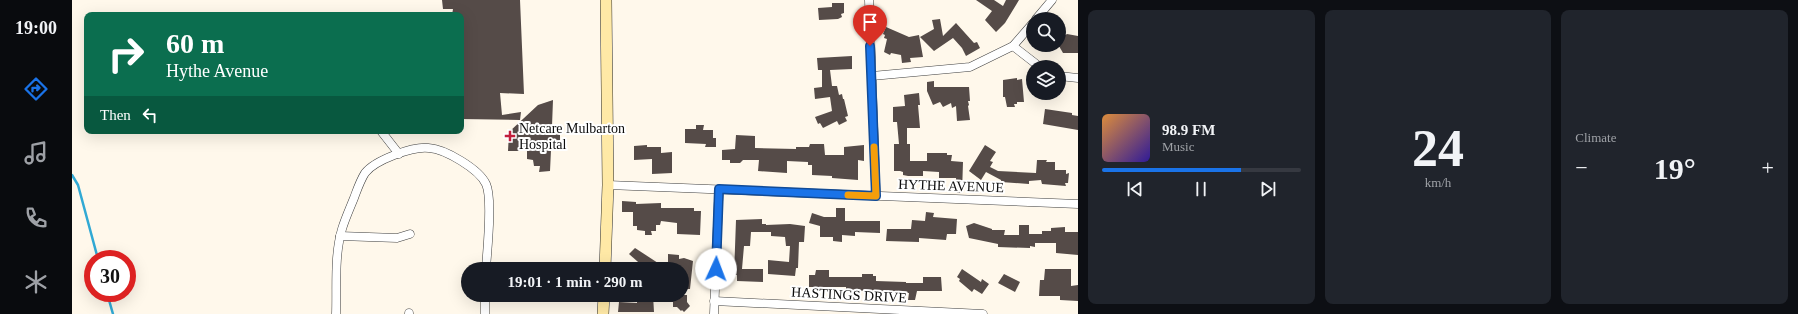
<!DOCTYPE html>
<meta charset="utf-8">
<style>
:root{--surface:#171b24;--page:#20242c;--text:#f1f3f6;--muted:#9ea1a6;--line:#363941;--accent:#1a73e8}
body{margin:0;font-family:"Times New Roman",serif;background:var(--page);color:var(--text);height:100vh;display:flex;flex-direction:column;font-size:15px;white-space:nowrap}
*{box-sizing:border-box;margin:0}
p{font-size:13px;color:var(--muted)}
.icon{flex:none;width:22px;height:22px;fill:none;stroke:currentColor;stroke-width:2;stroke-linecap:round;stroke-linejoin:round}
.map{position:relative;flex:1;overflow:hidden}
.details{display:flex;flex-direction:column;gap:10px;padding:10px;background:#0d0f14;width:720px}
.details>*{flex:none}
.guide{position:absolute;left:12px;top:12px;width:380px;height:122px;border-radius:8px;box-shadow:0 4px 16px #0002;background:#0b6e4f;color:#fff;overflow:hidden}
.buttons{position:absolute;left:954px;top:12px;display:grid;gap:8px}
.buttons a{display:grid;place-items:center;width:40px;height:40px;border-radius:50%;background:var(--surface);box-shadow:0 4px 16px #0002;font-size:20px}
.speed{position:absolute;left:12px;top:250px;display:flex;gap:8px;font-size:20px;font-weight:700;text-align:center}
.speed>*{display:grid;place-content:center;width:52px;height:52px;border-radius:50%;background:var(--surface);box-shadow:0 4px 16px #0002;line-height:1}
.speed .limit{border:6px solid #d22;background:#fff;color:#111}
.pin{position:absolute;display:grid;place-items:center;width:34px;height:34px;color:#fff;margin:-41px -17px;border-radius:50% 50% 50% 0;rotate:-45deg;box-shadow:0 0 4px #0007}
.pin .icon{rotate:45deg}
.me{position:absolute;width:44px;margin:-22px;rotate:2deg;stroke-linejoin:round;filter:drop-shadow(0 0 3px #0008)}
.turn{display:flex;align-items:center;gap:14px;height:84px;padding:0 16px;font-size:18px}
.turn .icon{width:52px;height:52px;stroke-width:2.5}
.turn b{display:block;font-size:28px;line-height:34px}
.then{display:flex;align-items:center;height:38px;padding:0 16px;background:#0003;gap:8px;font-size:15px}
.big{font-size:30px;font-weight:800;line-height:1.1}
.details .tile{flex:1;display:flex;flex-direction:column;justify-content:center;gap:6px;min-width:0;padding:0 14px;border-radius:8px;background:var(--page)}
.details .dial{align-items:center;gap:0}
.dial b{font-size:52px;line-height:1}
.song{display:flex;align-items:center;gap:12px}
.cover{width:48px;height:48px;border-radius:6px;background:linear-gradient(135deg,hsl(30 70% 55%),hsl(250 70% 35%))}
.played{height:4px;border-radius:2px;background:linear-gradient(90deg,var(--accent) 70%,var(--line) 70%)}
.keys{display:flex;justify-content:space-around;direction:ltr}
.heat{display:flex;justify-content:space-between;align-items:center;font-size:22px;direction:ltr}
.details .tiles{flex:1;display:grid;gap:10px;grid-template-columns:repeat(3,1fr)}
.trip{position:absolute;left:389px;top:262px;width:228px;height:40px;border-radius:20px;background:var(--surface);box-shadow:0 4px 16px #0002;font-weight:800;line-height:40px;text-align:center}
main{display:flex;flex:1;min-height:0}
.dock{display:flex;flex-direction:column;width:72px;justify-content:space-around;align-items:center;background:#090b0e;color:var(--muted)}
.dock .icon{width:28px;height:28px}
.dock .selected{color:var(--accent)}
.dock b{font-size:18px;color:var(--text)}
.map>svg:first-child{display:block}
.lines{fill:none;stroke-linecap:round;stroke-linejoin:round}
.stream{stroke:#31a9d4;stroke-width:2.5}
.building{fill:#554b48}
.street-casing{stroke:#3f3f3f;stroke-width:9}
.secondary-casing{stroke:#2e2e2e;stroke-width:12}
.street{stroke:#fff;stroke-width:8}
.secondary{stroke:#ffe9a6;stroke-width:11}
.route-casing{stroke:#114b97;stroke-width:10}
.route{stroke:#1a73e8;stroke-width:7}
.slow{stroke:#f59e0b;stroke-width:7}
.poi-dot{fill:#c21e3c;stroke:#fff;stroke-width:1.5}
.labels{text-anchor:middle;dominant-baseline:central;stroke-width:4;stroke-linejoin:round;paint-order:stroke}
.poi-label{font-size:14px;fill:#0c0c0c;stroke:#fff;text-anchor:start}
.street-label{font-size:14px;fill:#0c0c0c;stroke:#fff}
</style>
<main>
<nav class="dock">
<b>19:00</b>
<svg class="icon selected" aria-label="directions" viewBox="0 0 24 24"><path d="M12 3l9 9-9 9-9-9zM9 14v-3h6M13 9l2 2-2 2"/></svg>
<svg class="icon" aria-label="music" viewBox="0 0 24 24"><path d="M9 18V5l10-2v13"/><circle cx="6" cy="18" r="3"/><circle cx="16" cy="16" r="3"/></svg>
<svg class="icon" aria-label="phone" viewBox="0 0 24 24"><path d="M5 4h4l2 5-3 2q2 4 5 5l2-3 5 2v4C11 20 4 13 5 4z"/></svg>
<svg class="icon" aria-label="climate" viewBox="0 0 24 24"><path d="M12 3v18M4 7l16 10M4 17L20 7"/></svg>
</nav>
<div class="map">
<svg width="1006" height="314" viewBox="0 0 1006 314">
<rect width="100%" height="100%" fill="#fff8eb"/>
<g class="lines">
<g class="stream">
<path d="M0,175L6,185L26,259"/>
<path d="M35,293L41,314"/>
</g>
</g>
<g class="building">
<path d="M370,0H448L452,94L428,93L430,115L449,112L448,120L389,119V15H380L381,9H371Z"/>
<path d="M904,0H922L931,6L934,0H947L933,23L924,32L913,20L920,11Z"/>
<path d="M760,3H772V13L769,14L770,17L766,19L747,20L746,8L760,7Z"/>
<path d="M868,19L871,36L884,23L902,43L905,42L908,48L894,56L890,48L881,38L862,51L848,37L862,29L860,20Z"/>
<path d="M814,27L837,37L847,35L851,57L838,58L839,62L830,63L829,55L819,53L818,55L812,52L815,39L812,38L813,35L811,34Z"/>
<path d="M995,34L1006,36V53H991L987,46V39Z"/>
<path d="M780,56V69L758,70L760,86H765L767,95L770,94L771,99H772L776,116L773,117L775,121L767,125L765,121L751,128L748,123L746,124L743,117L760,111L758,97L743,99L742,88L750,87V70H746L745,58Z"/>
<path d="M945,78V80L950,79L952,102H945V104H942L943,107H935L933,97H931V80Z"/>
<path d="M862,81V87H897L898,101H896L897,105L896,106L898,120L885,121L884,106L880,108L879,103L871,107L868,102L861,105L855,91V82Z"/>
<path d="M847,93L848,105H846L848,128H835V144H838V161H855V153H875V155H880L879,161L891,162L890,193H885L884,178H867V172L851,171V176H836L831,175V172L828,171H822V144H827L825,122H821V107L833,106L832,95Z"/>
<path d="M481,100L480,126L488,125V150H479L478,171L467,172L468,166H462L461,160L455,159V151H436L437,132L466,105Z"/>
<path d="M973,109L1000,113V115L1006,116V130L971,124Z"/>
<path d="M624,125H632L631,130H641V138H644V147H633L634,144L613,143V129H624Z"/>
<path d="M664,135L683,136V148L724,149V147H737L738,144H752L753,155H772V147L792,145V161L786,160V180L760,178V176L740,175V165H736V162L715,161V173L686,171L687,160H671L668,163H658V160H650V150L663,149Z"/>
<path d="M575,145V147H589V153L600,152V173L580,174V159L562,160V146Z"/>
<path d="M913,145L924,152L918,161L921,162L918,167L926,171L964,173L965,160H975L974,162H983V170H994V174L997,173L996,183H993L994,186L970,184L969,180L957,181V184L929,182V180L914,172L909,180L897,171Z"/>
<path d="M550,201L564,202V204L589,203V208H622V211H629L628,235L605,234V223L589,221L588,225H584V231H579L580,235H573V231L565,230V226H561V212H550Z"/>
<path d="M764,208H773V221H808V233L783,232V236L770,235V242L761,241V237H748V226L737,223L740,213L752,217H764Z"/>
<path d="M854,212L862,213L861,217L885,219L884,234H875L874,240L847,238V242L814,241L815,229H839L840,220L853,221Z"/>
<path d="M690,219V224H694V225L718,224L733,226L732,242H727L726,268H724L723,276L696,274V260L717,262L718,246H714L713,237L699,236V232H679L678,246H672L670,269H691V282L665,281V275H662L664,220Z"/>
<path d="M902,223L920,229V230H933L932,235H947V225H957V234H970V231H979V228L993,227V232H1006V255L984,253V243H963V247L958,246V248L926,247V244L897,238L894,226Z"/>
<path d="M563,248L586,263L581,269H574L557,254Z"/>
<path d="M596,254L607,255V259L612,258L621,261L618,289H610V269H596Z"/>
<path d="M890,269L909,282L910,279L917,284L910,294L902,289L900,292L887,281L888,279L885,277Z"/>
<path d="M973,269H999V286L1006,285V301L988,300V296H967L968,280H972Z"/>
<path d="M744,270H757V277H790V274H801V276H804V281L834,282V283H851V277H869L870,291H845L843,300H836L837,293L774,290V287H737V275H743Z"/>
<path d="M932,274L948,282L943,292L926,283Z"/>
<path d="M565,295H581L582,312H546L547,302L565,303Z"/>
<path d="M597,295H615V302L618,306L612,312L610,310L609,311L605,307H601V302H597Z"/>
</g>
<g class="lines">
<g class="street-casing">
<g id="street">
<path d="M797,0L804,196"/>
<path d="M964,19L980,0"/>
<path d="M941,46L968,67"/>
<path d="M800,76L898,67L941,46L961,23"/>
<path d="M987,76L1006,78"/>
<path d="M309,131L327,154"/>
<path d="M536,185L1006,204"/>
<path d="M268,236L325,238L338,234"/>
<path d="M642,301L911,314"/>
<path d="M264,314C265,287 262,256 270,229C273,219 278,208 282,198C285,190 288,181 293,173C303,160 341,146 357,148C373,149 407,169 414,184C421,199 415,251 414,269"/>
<path d="M337,314V313"/>
<path d="M413,314V295"/>
<path d="M642,314L647,189"/>
</g>
</g>
<g class="secondary-casing">
<g id="secondary">
<path d="M533,269L536,185L534,0"/>
<path d="M531,314L532,295"/>
</g>
</g>
<use href="#street" class="street"/>
<use href="#secondary" class="secondary"/>
</g>
<g class="lines">
<g class="route-casing">
<path id="route" d="M644,269L647,189L804,196L798,46"/>
</g>
<use href="#route" class="route"/>
<path class="slow" d="M776,195L804,196L802,147"/>
</g>
<path class="poi-dot" d="M436 130h4v4h4v4h-4v4h-4v-4h-4v-4h4z"/>
<g class="labels">
<g class="poi-label">
<text x="447" y="128">Netcare Mulbarton<tspan x="447" dy="16">Hospital</tspan></text>
</g>
<g class="street-label">
<text transform="translate(879 186) rotate(2)">HYTHE AVENUE</text>
<text transform="translate(777 295) rotate(3)">HASTINGS DRIVE</text>
</g>
</g>
</svg>
<div class="buttons">
<a><svg class="icon" aria-label="search" viewBox="0 0 24 24"><circle cx="10" cy="10" r="6"/><path d="M15 15l6 6"/></svg></a>
<a><svg class="icon" aria-label="layers" viewBox="0 0 24 24"><path d="M12 4l9 5-9 5-9-5zM3 14l9 5 9-5"/></svg></a>
</div>
<div class="speed"><div class="limit">30</div></div>
<div class="pin" style="left:798px;top:46px;background:#d93025"><svg class="icon" aria-label="arrive" viewBox="0 0 24 24"><path d="M6 21V4h12l-3 4 3 4H6"/></svg></div>
<svg class="me" style="left:644px;top:269px" viewBox="-20 -20 40 40"><circle r="19" fill="#fff"/><path d="M0-13L10 11 0 6-10 11z" fill="#1a73e8"/></svg>
<div class="trip">19:01 · 1 min · 290 m</div>
<div class="guide">
<div class="turn"><svg class="icon" aria-label="right" viewBox="0 0 24 24"><path d="M7 20v-9h11M14 6l5 5-5 5"/></svg><div><b>60 m</b>Hythe Avenue</div></div>
<div class="then">Then<svg class="icon" aria-label="left" viewBox="0 0 24 24"><path d="M17 20v-9H6M10 6l-5 5 5 5"/></svg></div>
</div>
</div>
<section class="details">
<div class="tiles">
<div class="tile">
<div class="song"><i class="cover"></i><div><b>98.9 FM</b><p>Music</p></div></div>
<div class="played"></div>
<div class="keys"><svg class="icon" aria-label="previous" viewBox="0 0 24 24"><path d="M18 5L8 12l10 7zM5 5v14"/></svg><svg class="icon" aria-label="pause" viewBox="0 0 24 24"><path d="M8 5v14M16 5v14"/></svg><svg class="icon" aria-label="next" viewBox="0 0 24 24"><path d="M6 5l10 7-10 7zM19 5v14"/></svg></div>
</div>
<div class="tile dial"><b>24</b><p>km/h</p></div>
<div class="tile"><p>Climate</p>
<div class="heat"><a>−</a><b class="big">19°</b><a>+</a></div>
</div>
</div>
</section>
</main>
